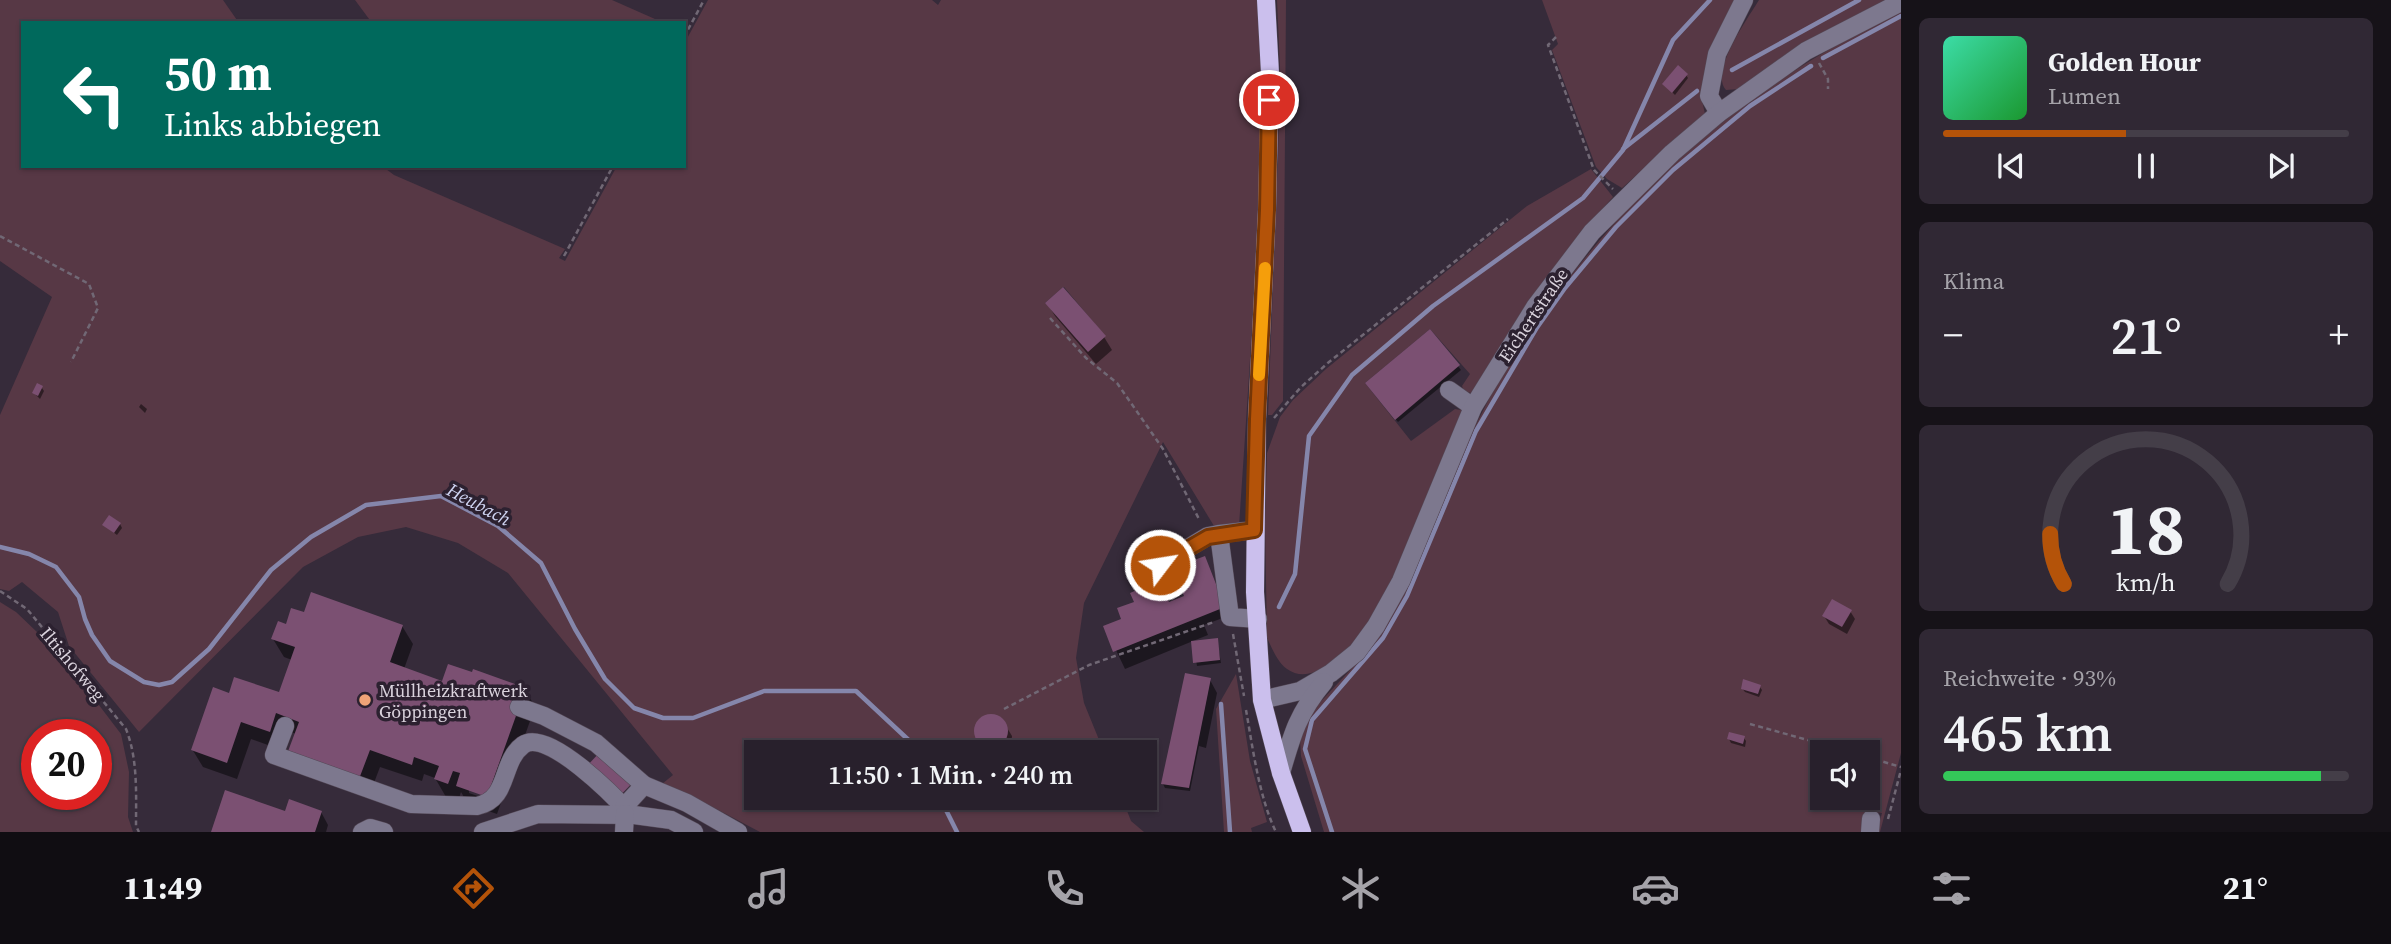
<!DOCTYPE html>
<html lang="de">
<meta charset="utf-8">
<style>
:root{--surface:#28202c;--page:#302834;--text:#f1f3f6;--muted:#a5a3a9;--line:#443e48;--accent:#b45309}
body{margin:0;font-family:"Source Serif 4",serif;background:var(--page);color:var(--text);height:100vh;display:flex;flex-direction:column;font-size:26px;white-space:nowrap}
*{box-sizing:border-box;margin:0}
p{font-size:23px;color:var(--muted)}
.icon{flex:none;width:38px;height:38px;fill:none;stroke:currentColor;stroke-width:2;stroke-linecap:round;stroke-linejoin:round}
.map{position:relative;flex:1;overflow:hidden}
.panel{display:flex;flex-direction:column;gap:18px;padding:18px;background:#161218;width:490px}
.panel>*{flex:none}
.top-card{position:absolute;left:21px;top:21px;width:665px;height:147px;border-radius:0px;box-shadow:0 2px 5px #0004,0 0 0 2px var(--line);background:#00695c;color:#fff;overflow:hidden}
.controls{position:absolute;left:1810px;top:740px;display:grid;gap:14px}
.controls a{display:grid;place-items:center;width:70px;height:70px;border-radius:0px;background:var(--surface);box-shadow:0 2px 5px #0004,0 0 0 2px var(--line);font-size:35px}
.speed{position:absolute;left:21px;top:719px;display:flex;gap:14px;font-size:35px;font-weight:700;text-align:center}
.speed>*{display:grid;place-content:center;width:91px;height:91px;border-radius:50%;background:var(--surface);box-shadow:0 2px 5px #0004,0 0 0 2px var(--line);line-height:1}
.speed .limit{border:10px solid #d22;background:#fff;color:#111}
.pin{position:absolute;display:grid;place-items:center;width:60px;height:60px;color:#fff;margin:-30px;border:4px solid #fff;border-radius:50%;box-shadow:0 2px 7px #0007}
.me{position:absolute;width:77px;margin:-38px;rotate:59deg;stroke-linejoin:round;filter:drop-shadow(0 0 5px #0008)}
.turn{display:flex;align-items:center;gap:24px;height:147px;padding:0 28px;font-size:32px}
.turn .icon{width:91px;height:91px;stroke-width:2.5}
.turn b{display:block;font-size:49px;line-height:60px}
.big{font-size:52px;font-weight:600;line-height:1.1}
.panel .tile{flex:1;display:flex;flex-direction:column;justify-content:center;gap:10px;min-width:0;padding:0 24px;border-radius:10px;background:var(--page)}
.panel .dial{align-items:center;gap:0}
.dial svg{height:182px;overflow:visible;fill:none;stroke:var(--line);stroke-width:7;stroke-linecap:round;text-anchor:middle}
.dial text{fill:var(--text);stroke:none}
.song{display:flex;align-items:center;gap:21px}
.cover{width:84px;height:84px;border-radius:10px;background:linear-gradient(135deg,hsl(160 70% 55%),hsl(130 70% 35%))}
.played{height:7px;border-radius:4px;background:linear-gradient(90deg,var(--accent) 45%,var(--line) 45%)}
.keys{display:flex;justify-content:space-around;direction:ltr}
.heat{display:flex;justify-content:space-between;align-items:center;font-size:38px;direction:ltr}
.charge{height:10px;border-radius:5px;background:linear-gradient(90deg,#34c759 93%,var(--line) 0)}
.trip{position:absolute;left:744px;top:740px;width:413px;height:70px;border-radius:0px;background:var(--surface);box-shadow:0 2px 5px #0004,0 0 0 2px var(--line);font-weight:600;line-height:70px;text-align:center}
.tab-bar{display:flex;height:112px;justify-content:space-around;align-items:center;background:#100d12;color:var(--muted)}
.tab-bar .icon{width:49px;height:49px}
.tab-bar .selected{color:var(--accent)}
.tab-bar b{font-size:32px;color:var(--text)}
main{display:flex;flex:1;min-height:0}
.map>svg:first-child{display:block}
.green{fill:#573845;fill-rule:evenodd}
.shadow{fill:#0007;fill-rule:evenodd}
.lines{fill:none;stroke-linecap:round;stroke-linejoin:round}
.stream{stroke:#8586ab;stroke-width:4.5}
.building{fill:#7b5072}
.minor-casing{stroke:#544957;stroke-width:19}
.major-casing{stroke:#544957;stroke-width:19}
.path{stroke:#716875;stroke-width:2.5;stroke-dasharray:5 3.5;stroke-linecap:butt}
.minor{stroke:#7d788e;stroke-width:18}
.major{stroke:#cbbfed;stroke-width:18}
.route-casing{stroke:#753606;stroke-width:18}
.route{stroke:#b45309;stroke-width:12}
.slow{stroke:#f59e0b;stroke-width:12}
.poi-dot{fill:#efa377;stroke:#2c2130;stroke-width:2.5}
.labels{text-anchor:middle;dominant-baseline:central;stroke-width:7;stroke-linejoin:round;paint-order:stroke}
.street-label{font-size:18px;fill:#dad3dd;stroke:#2c2130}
.poi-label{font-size:18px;fill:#dad3dd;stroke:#2c2130;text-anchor:start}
.water-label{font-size:19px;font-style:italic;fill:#ced3f1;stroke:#2c2130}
</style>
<main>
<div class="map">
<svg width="1901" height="832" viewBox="0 0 1901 832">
<rect width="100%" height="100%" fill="#362b3a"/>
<g class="green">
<path d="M0,0H223L239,23H23V166H382L394,175L565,249L559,258L565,261L617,166H684V44L708,0H932L938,5L941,0H1259C1265,72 1261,145 1258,218C1253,320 1246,423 1239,526H1214L1163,442L1084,603L1076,658L1084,703L1104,752H756V798H1122L1131,821L1144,832H760L684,792L662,784L673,775L508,573L458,543L406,527L358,537L303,567L139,732L69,646L58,612L22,582L9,591L0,589V415L52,297L0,261ZM1063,287H1064L1105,336L1045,303Z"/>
<path d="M355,0H612L664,23H372Z"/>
<path d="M1277,0H1286L1283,401L1272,415H1268L1278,156L1280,70Z"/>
<path d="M1542,0H1739L1701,96L1705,114L1622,188L1607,179L1596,167L1552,50L1558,44Z"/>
<path d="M1759,0H1885L1824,33L1739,89L1726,90C1709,72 1748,18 1759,0Z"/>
<path d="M1901,11V753L1880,832H1877L1882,813L1870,811L1863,832H1324L1301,756L1300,739L1311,712L1354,666L1497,383C1600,214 1723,98 1901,11ZM1822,752H1867V798H1822Z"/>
<path d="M1591,169L1613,197C1560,255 1517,319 1477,387L1471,393L1464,391L1462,386L1470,374L1430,329L1365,383L1411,441L1455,409L1461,410L1463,416C1444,455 1428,494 1412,533C1400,562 1389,594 1371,620C1357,642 1316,690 1287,669C1277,662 1272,648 1267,638L1265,524L1267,453L1280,417L1293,400L1326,369L1527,206Z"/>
<path d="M0,602L16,612L60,654L121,734L129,772L128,817L133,832H0ZM37,735H96V794H37Z"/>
<path d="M1236,674L1250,761L1267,822L1251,828L1252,832H1224L1216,709Z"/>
</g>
<g class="shadow">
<path d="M1686,75L1688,78L1675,95L1664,84Z"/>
<path d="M1047,303L1104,337L1112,350L1096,364L1055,316Z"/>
<path d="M1430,331L1461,370L1398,422L1369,387Z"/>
<path d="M42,388L44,391L40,399L34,393Z"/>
<path d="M141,404L147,409L145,413L139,407Z"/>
<path d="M120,524L122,528L117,535L104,525Z"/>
<path d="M1176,569L1228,616L1204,625L1208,635L1193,641L1217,640L1221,663L1197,666L1193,641L1125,669L1105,627L1124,620L1136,603L1159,583L1170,603L1187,596Z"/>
<path d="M1850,611L1855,619L1847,634L1829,624L1824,616Z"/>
<path d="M305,614L402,626L413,644L404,669L443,683L525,689L535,707L497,814L468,804L461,792L458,801L446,797L435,778L424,774L422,781L380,767L369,796L296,734L286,730L279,749L251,739L237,779L203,767L192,749L230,695H280L292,660L284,657L273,639L287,626ZM469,789L496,799L495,802L469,793Z"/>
<path d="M1210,680L1217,693L1206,748L1199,746L1190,791L1165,788L1163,784Z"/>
<path d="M1759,686L1762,690L1759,697L1745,692L1742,688Z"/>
<path d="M991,715L1001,718L1012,736L1011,747L1005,752H988L984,750L976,735V726L982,718Z"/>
<path d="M1744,738L1746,741L1745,747L1731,743L1729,739Z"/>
<path d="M321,812L328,825L326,832H213L286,813Z"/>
</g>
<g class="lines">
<g class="stream">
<path d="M1823,58L1901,16"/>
<path d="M1732,70L1859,0"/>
<path d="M1623,149L1697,91"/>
<path d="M0,547L29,554L56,567L79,597L85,619L92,635L110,661L144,682L159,685L172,682L209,649L271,570L311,537L366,505L441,496L498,526L541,563L575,629L605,679L634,708L663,718H693L764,691H856L915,746L918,752"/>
<path d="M1279,607L1295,574L1309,436L1352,375L1433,306L1583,198L1623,150L1673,40L1710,0"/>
<path d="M1221,704L1230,832"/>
<path d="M940,798L957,832"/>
<path d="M1332,832L1305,749L1312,720L1383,638L1407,596L1476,431L1536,329L1565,288L1616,227L1673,170L1750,106L1811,66"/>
</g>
</g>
<g class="building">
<path d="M1678,65L1688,74L1672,93L1662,84Z"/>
<path d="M1063,287L1106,336L1088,352L1045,303Z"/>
<path d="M1430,329L1460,365L1395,420L1365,383Z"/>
<path d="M37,383L43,386L38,396L32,393Z"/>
<path d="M109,515L121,523L114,533L102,525Z"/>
<path d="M1205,556L1225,607L1113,652L1103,626L1121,619L1117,608L1134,602L1130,593L1160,580L1169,602L1184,596L1173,568Z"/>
<path d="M311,592L403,625L390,662L442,681L448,664L472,672L473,669L526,688L487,797L456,786L460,773L453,771L448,784L434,779L439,766L414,757L412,765L370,750L359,779L287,754L299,722L276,713L270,732L241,722L227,763L191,750L213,687L229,693L234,677L279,692L295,647L271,639L278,621L286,624L291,608L304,612Z"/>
<path d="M1832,599L1852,610L1842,627L1822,616Z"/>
<path d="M1218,638L1220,660L1193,663L1191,641Z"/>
<path d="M1185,673L1211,678L1189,788L1161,784Z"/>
<path d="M1743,679L1761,685L1758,694L1741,689Z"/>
<circle cx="991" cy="731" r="17"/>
<path d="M1729,732L1745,736L1743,744L1727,739Z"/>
<path d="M601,751L636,779L615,801L586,767Z"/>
<path d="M225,790L285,811L289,799L322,811L315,832H211Z"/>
</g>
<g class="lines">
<g class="minor-casing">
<g id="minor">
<path d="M1719,113L1709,96L1717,54L1744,0"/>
<path d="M1449,390L1473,407"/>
<path d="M1254,530L1219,534L1230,617L1258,619"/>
<path d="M1160,565L1208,536L1219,534"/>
<path d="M1262,700L1300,691L1331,673L1357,652L1376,626L1401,581L1473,407L1535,307L1592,232L1672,153L1719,113L1806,51L1901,2"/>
<path d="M519,707L544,716L596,743L644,785"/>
<path d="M285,726L274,755L411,804L477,806C510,799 500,762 523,745C547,727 616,798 631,815"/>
<path d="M1281,773C1292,735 1298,713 1324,682"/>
<path d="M624,807L644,785L687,803L738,832"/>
<path d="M362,832L370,828L384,832"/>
<path d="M483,832L538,814L634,815L671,820L694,832"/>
<path d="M624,832L625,814"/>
<path d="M1870,832L1871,819"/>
</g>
</g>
<g class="major-casing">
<path id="major" d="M1266,0L1270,73L1267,210L1257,419L1255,592L1262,700L1281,773L1302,832"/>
</g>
<g class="path">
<path d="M684,37L704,0"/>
<path d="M1556,37L1548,45L1594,170L1613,189"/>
<path d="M1819,63L1828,79V89"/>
<path d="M0,236L89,284L98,308L71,362"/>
<path d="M564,256L613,166"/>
<path d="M1050,318L1086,358L1117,383L1163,449L1200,521"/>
<path d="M1274,418L1301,387L1329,362L1508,219"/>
<path d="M0,591L27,609L126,729C138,759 136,794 136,826L139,832"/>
<path d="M1233,634L1244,696"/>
<path d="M1004,709L1089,665L1214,622"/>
<path d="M1246,710C1253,749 1259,797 1276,832"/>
<path d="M1750,724L1851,752"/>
<path d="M1867,757L1901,767"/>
<path d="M1888,819L1901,770"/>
</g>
<use href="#minor" class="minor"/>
<use href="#major" class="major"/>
</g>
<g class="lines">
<g class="route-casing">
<path id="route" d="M1160,565L1208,537L1254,530L1257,419L1267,210L1269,100"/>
</g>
<use href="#route" class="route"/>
<path class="slow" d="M1259,375L1265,268"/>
</g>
<circle class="poi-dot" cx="365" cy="700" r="7"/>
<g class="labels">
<g class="street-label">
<text transform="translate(1533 315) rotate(-56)">Eichertstraße</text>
<text transform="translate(73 664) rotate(50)">Iltishofweg</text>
</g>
<g class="poi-label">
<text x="379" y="690">Müllheizkraftwerk<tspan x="379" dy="21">Göppingen</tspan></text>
</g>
<g class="water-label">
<text transform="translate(479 504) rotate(28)">Heubach</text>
</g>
</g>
</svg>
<div class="controls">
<a><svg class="icon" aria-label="sound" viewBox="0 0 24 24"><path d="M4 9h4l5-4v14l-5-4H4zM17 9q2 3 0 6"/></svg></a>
</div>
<div class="speed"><div class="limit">20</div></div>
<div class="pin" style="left:1269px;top:100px;background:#d93025"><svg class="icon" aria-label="arrive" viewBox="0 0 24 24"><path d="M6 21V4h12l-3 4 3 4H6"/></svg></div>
<svg class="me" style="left:1160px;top:565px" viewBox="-20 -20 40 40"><circle r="17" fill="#b45309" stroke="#fff" stroke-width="3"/><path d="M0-11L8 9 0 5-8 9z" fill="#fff"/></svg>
<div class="trip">11:50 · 1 Min. · 240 m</div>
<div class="top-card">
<div class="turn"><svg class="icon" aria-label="left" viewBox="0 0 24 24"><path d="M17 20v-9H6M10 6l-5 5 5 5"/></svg><div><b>50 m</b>Links abbiegen</div></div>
</div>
</div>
<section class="panel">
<div class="tile">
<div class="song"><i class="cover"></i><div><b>Golden Hour</b><p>Lumen</p></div></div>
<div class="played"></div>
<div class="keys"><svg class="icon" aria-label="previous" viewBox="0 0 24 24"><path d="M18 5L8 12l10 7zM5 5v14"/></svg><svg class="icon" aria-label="pause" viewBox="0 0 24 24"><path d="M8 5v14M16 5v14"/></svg><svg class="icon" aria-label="next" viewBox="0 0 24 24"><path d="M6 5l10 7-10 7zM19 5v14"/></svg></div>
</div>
<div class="tile"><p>Klima</p>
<div class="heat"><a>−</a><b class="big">21°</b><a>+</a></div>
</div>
<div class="tile dial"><svg viewBox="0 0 100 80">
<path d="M14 69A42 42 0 1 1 86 69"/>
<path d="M14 69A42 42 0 0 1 8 47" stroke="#b45309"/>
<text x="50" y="56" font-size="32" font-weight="700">18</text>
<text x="50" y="72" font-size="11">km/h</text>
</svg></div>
<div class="tile"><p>Reichweite · 93%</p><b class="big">465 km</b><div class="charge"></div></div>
</section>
</main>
<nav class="tab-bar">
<b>11:49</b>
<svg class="icon selected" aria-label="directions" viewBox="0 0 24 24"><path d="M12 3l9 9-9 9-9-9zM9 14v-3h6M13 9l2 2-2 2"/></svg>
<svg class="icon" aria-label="music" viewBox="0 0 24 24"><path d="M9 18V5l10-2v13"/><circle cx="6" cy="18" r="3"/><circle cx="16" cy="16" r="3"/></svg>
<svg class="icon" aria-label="phone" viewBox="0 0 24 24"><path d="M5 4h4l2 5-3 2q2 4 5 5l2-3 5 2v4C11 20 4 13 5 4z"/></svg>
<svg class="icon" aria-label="climate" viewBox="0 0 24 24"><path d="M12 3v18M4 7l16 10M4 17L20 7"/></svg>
<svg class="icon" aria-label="car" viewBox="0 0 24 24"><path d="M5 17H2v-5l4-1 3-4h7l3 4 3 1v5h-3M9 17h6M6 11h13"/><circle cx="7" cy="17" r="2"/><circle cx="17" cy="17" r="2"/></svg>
<svg class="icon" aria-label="filters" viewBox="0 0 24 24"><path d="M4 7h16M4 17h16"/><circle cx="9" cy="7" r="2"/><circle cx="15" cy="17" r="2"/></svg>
<b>21°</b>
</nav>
